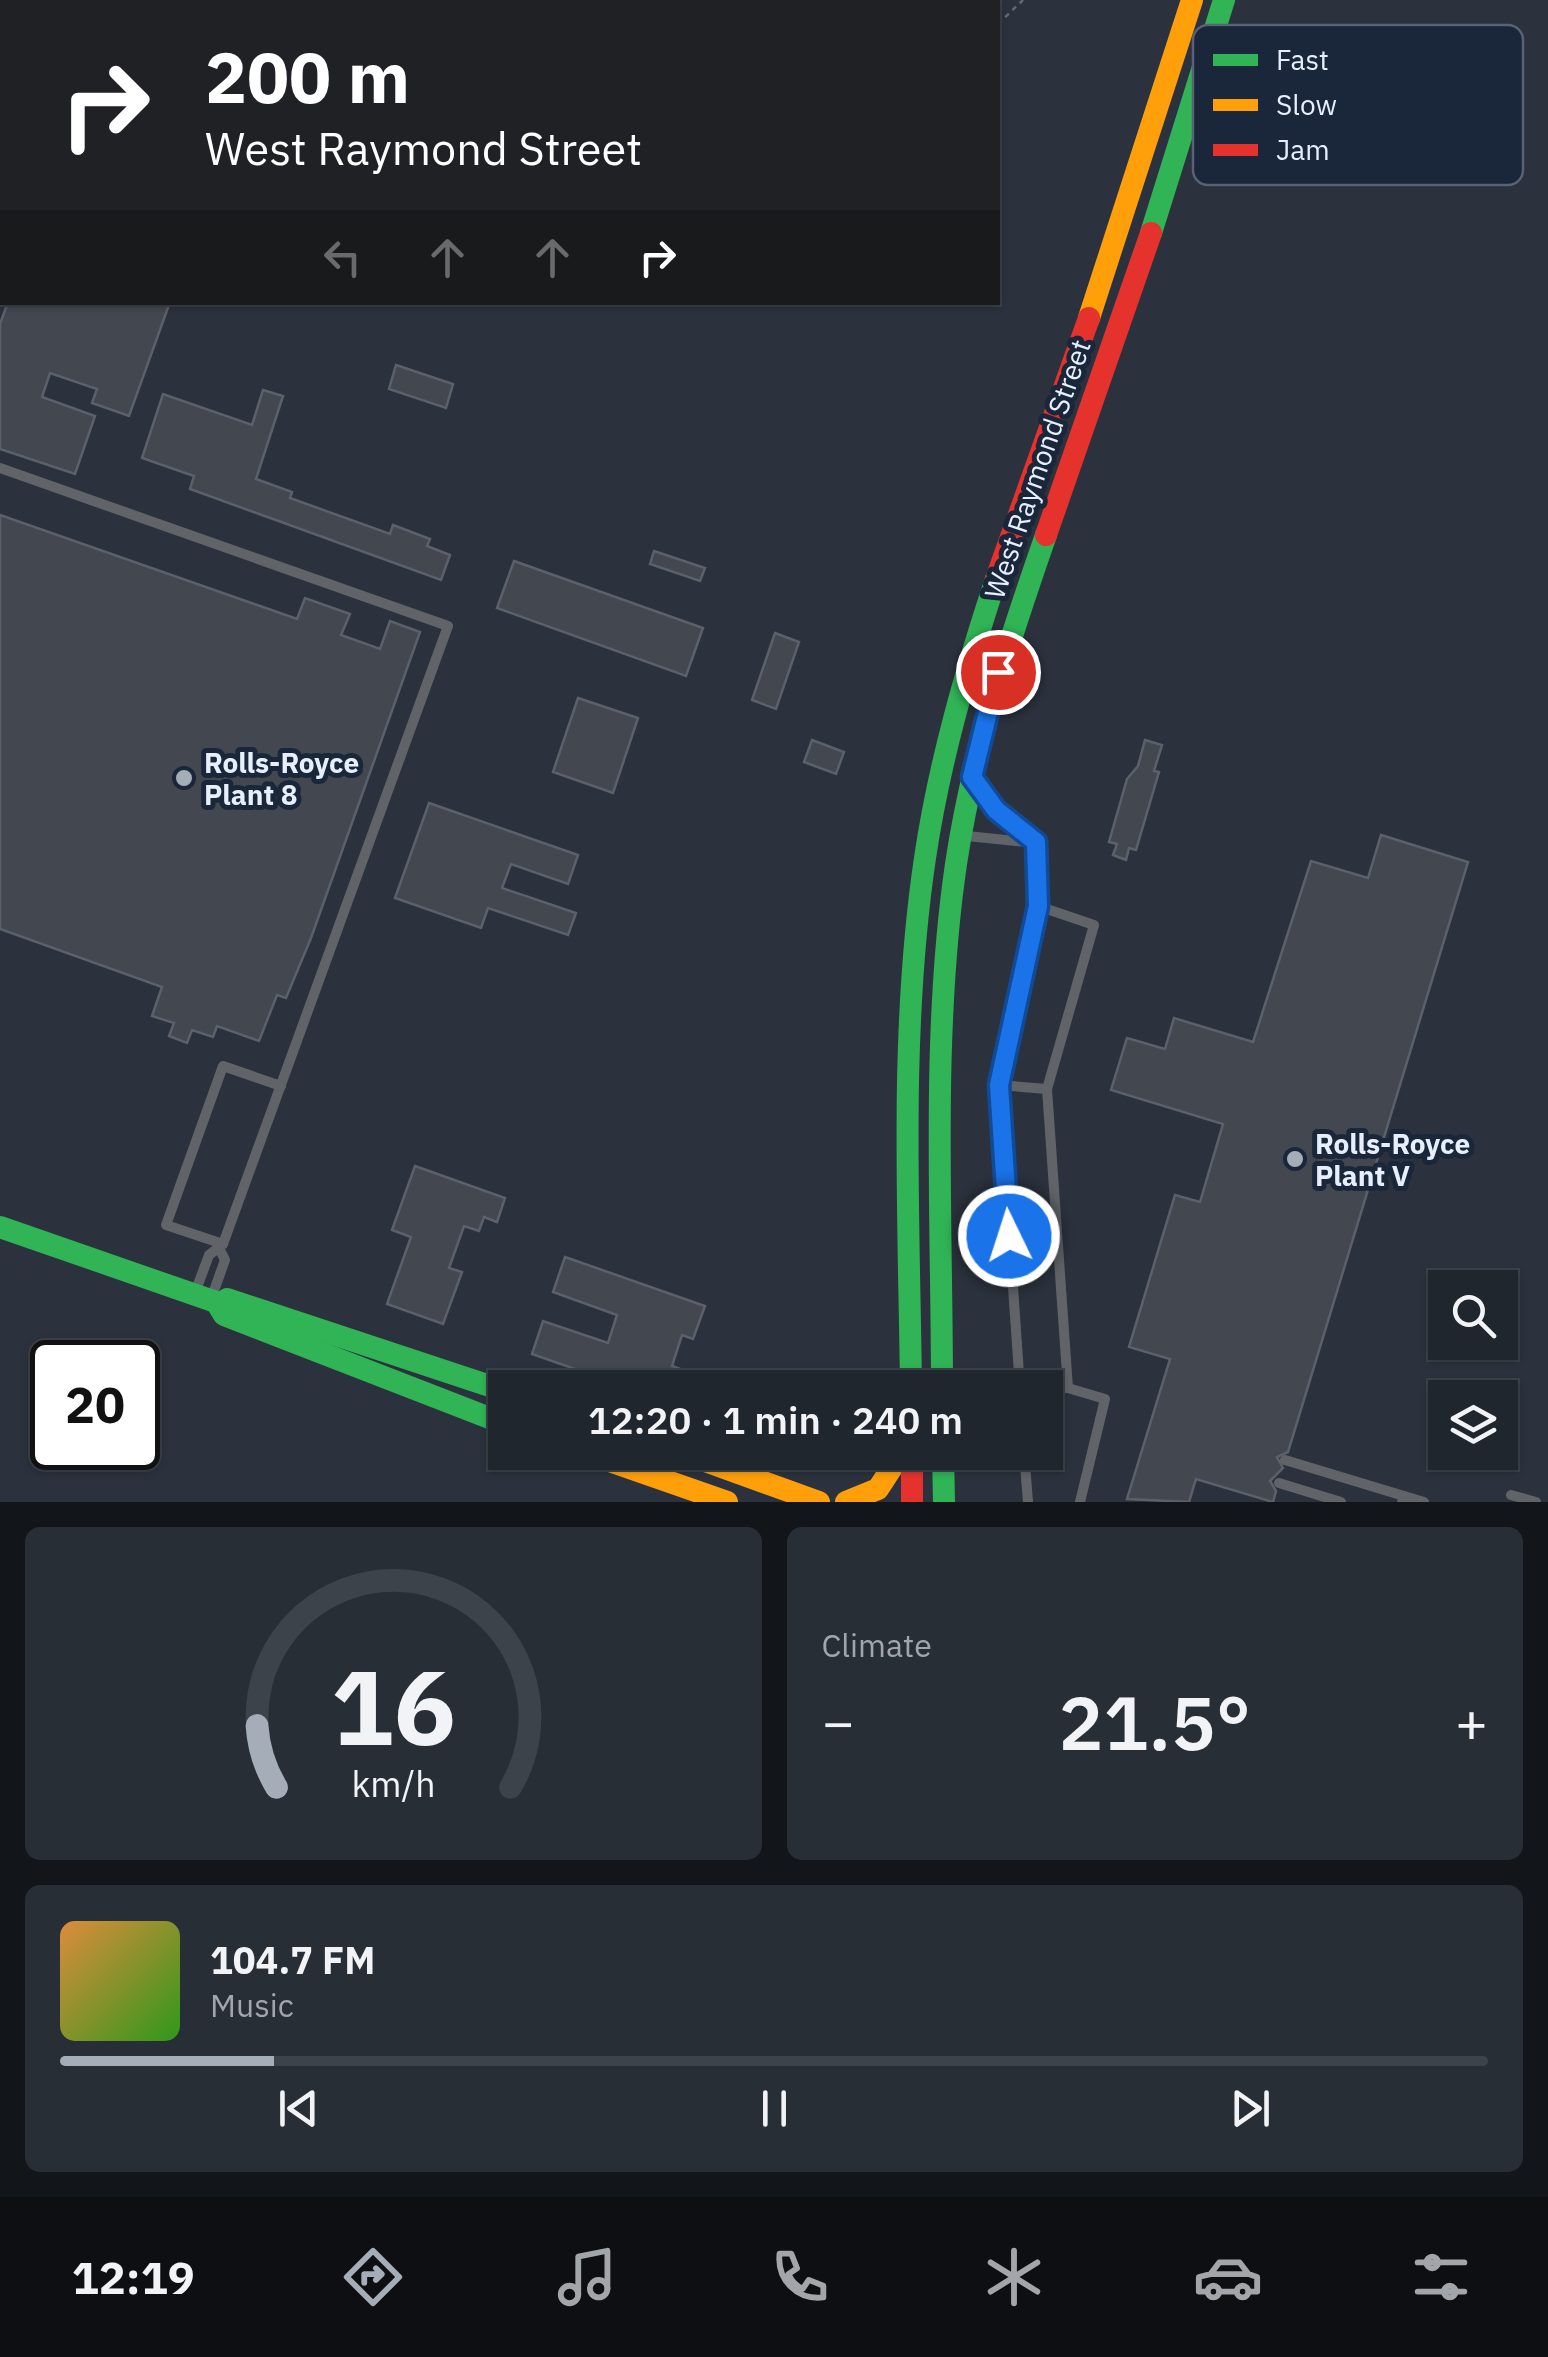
<!DOCTYPE html>
<meta charset="utf-8">
<style>
:root{--surface:#20262e;--page:#282e36;--text:#f1f3f6;--muted:#a2a5aa;--line:#3d434a;--accent:#a5adb9}
body{margin:0;font-family:"IBM Plex Sans",sans-serif;background:var(--page);color:var(--text);height:100vh;display:flex;flex-direction:column;font-size:38px;white-space:nowrap}
*{box-sizing:border-box;margin:0}
p{font-size:32px;color:var(--muted)}
.icon{flex:none;width:55px;height:55px;fill:none;stroke:currentColor;stroke-width:2;stroke-linecap:round;stroke-linejoin:round}
.map{position:relative;height:1502px;overflow:hidden}
.drawer{display:flex;flex-direction:column;gap:25px;padding:25px;background:#121519;flex:1}
.drawer>*{flex:none}
.guide{position:absolute;left:0px;top:0px;width:1000px;height:305px;box-shadow:0 2px 8px #0004,0 0 0 2px var(--line);background:#202124;color:#fff;overflow:hidden}
.fabs{position:absolute;left:1428px;top:1270px;display:grid;gap:20px}
.fabs a{display:grid;place-items:center;width:90px;height:90px;border-radius:0px;background:var(--surface);box-shadow:0 2px 8px #0004,0 0 0 2px var(--line);font-size:50px}
.speed{position:absolute;left:30px;top:1340px;display:flex;gap:20px;font-size:50px;font-weight:700;text-align:center}
.speed>*{display:grid;place-content:center;width:130px;height:130px;border-radius:50%;background:var(--surface);box-shadow:0 2px 8px #0004,0 0 0 2px var(--line);line-height:1}
.speed .limit{border:5px solid #111;border-radius:15px;background:#fff;color:#111}
.pin{position:absolute;display:grid;place-items:center;width:85px;height:85px;color:#fff;margin:-42px;border:5px solid #fff;border-radius:50%;box-shadow:0 2px 10px #0007}
.me{position:absolute;width:110px;margin:-55px;rotate:356deg;stroke-linejoin:round;filter:drop-shadow(0 0 8px #0008)}
.turn{display:flex;align-items:center;gap:35px;height:210px;padding:0 40px;font-size:45px}
.turn .icon{width:130px;height:130px;stroke-width:2.5}
.turn b{display:block;font-size:70px;line-height:85px}
.lanes{display:flex;align-items:center;height:95px;padding:0 40px;background:#0003;justify-content:center;gap:50px;direction:ltr}
.lanes .off{opacity:.35}
.big{font-size:75px;font-weight:600;line-height:1.1}
.drawer .widget{flex:1;display:flex;flex-direction:column;justify-content:center;gap:15px;min-width:0;padding:0 35px;border-radius:15px;background:var(--page)}
.drawer .dial{align-items:center;gap:0}
.dial svg{height:260px;overflow:visible;fill:none;stroke:var(--line);stroke-width:7;stroke-linecap:round;text-anchor:middle}
.dial text{fill:var(--text);stroke:none}
.song{display:flex;align-items:center;gap:30px}
.cover{width:120px;height:120px;border-radius:15px;background:linear-gradient(135deg,hsl(30 70% 55%),hsl(110 70% 35%))}
.played{height:10px;border-radius:5px;background:linear-gradient(90deg,var(--accent) 15%,var(--line) 15%)}
.keys{display:flex;justify-content:space-around;direction:ltr}
.heat{display:flex;justify-content:space-between;align-items:center;font-size:55px;direction:ltr}
.drawer .tiles{flex:1;display:grid;gap:25px;grid-template-columns:1fr 1fr}
.widget:last-child{grid-column:span 2}
.trip{position:absolute;left:488px;top:1370px;width:575px;height:100px;border-radius:0px;background:var(--surface);box-shadow:0 2px 8px #0004,0 0 0 2px var(--line);font-weight:600;line-height:100px;text-align:center}
.menu{display:flex;height:160px;justify-content:space-around;align-items:center;background:#0d0f12;color:var(--muted)}
.menu .icon{width:70px;height:70px}
.menu .active{color:var(--accent)}
.menu b{font-size:45px;color:var(--text)}
.map>svg:first-child{display:block}
.building{fill:#434750;stroke:#5c606b;stroke-width:2.5}
.lines{fill:none;stroke-linecap:round;stroke-linejoin:round}
.path{stroke:#63686d;stroke-width:2.5;stroke-dasharray:5 5;stroke-linecap:butt}
.lane{stroke:#606468;stroke-width:10}
.fast{stroke:#30b455;stroke-width:22}
.slow{stroke:#ff9f0a;stroke-width:22}
.jam{stroke:#e5322d;stroke-width:22}
.route-casing{stroke:#114b97;stroke-width:25}
.route{stroke:#1a73e8;stroke-width:18}
.poi-dot{fill:#a5adb9;stroke:#1a2639;stroke-width:4}
.labels{text-anchor:middle;dominant-baseline:central;stroke-width:10;stroke-linejoin:round;paint-order:stroke}
.street-label{font-size:28px;fill:#e7effc;stroke:#1a2639}
.poi-label{font-size:28px;font-weight:bold;fill:#e7effc;stroke:#1a2639;text-anchor:start}
.key{fill:#1a2639;stroke:#586274;stroke-width:2.5}
.key-label{font-size:28px;fill:#e7effc}
</style>
<div class="map">
<svg width="1548" height="1502" viewBox="0 0 1548 1502">
<rect width="100%" height="100%" fill="#2b323d"/>
<g class="building">
<path d="M8,302H170L129,416L92,403L97,389L50,373L42,397L95,416L75,474L0,449V324Z"/>
<path d="M396,365L453,384L446,408L389,389Z"/>
<path d="M263,390L283,396L256,479L292,492L290,498L390,534L393,525L430,539L427,546L450,555L441,580L190,489L194,476L142,458L163,394L252,425Z"/>
<path d="M0,515L297,619L305,598L350,614L341,635L380,649L390,621L420,632L311,938L286,998L277,995L259,1041L217,1026L213,1037L192,1030L187,1043L169,1036L174,1023L152,1016L162,987L0,929Z"/>
<path d="M654,551L705,568L700,581L650,564Z"/>
<path d="M514,561L703,628L686,676L497,608Z"/>
<path d="M775,633L799,642L776,709L752,700Z"/>
<path d="M578,698L638,718L613,793L553,772Z"/>
<path d="M812,740L844,752L836,774L804,762Z"/>
<path d="M1145,740L1162,745L1154,771L1159,772L1136,850L1129,848L1126,860L1113,855L1117,844L1109,842L1127,779L1138,766Z"/>
<path d="M429,803L578,855L568,884L511,864L502,888L576,913L568,935L488,908L481,928L395,898Z"/>
<path d="M1381,835L1468,862L1288,1452L1277,1457L1283,1468L1270,1481L1276,1491L1273,1502L1196,1479L1189,1502L1127,1499L1170,1359L1129,1347L1175,1195L1200,1202L1223,1124L1111,1090L1127,1038L1165,1049L1174,1018L1253,1042L1311,861L1368,878Z"/>
<path d="M415,1166L505,1198L497,1222L484,1217L479,1231L464,1226L449,1268L462,1272L443,1324L387,1304L411,1237L392,1230Z"/>
<path d="M565,1257L705,1306L693,1339L682,1335L672,1366L683,1370L677,1388H629L532,1354L543,1321L608,1343L617,1315L553,1292Z"/>
</g>
<g class="lines">
<path class="path" d="M998,24L1023,0"/>
<g class="lane">
<path d="M0,468L448,626L223,1244L209,1255L196,1290"/>
<path d="M977,784L996,810L1036,843L1038,906L999,1085L1020,1388"/>
<path d="M967,836L1035,843"/>
<path d="M1038,906L1094,925L1047,1089L1068,1388"/>
<path d="M999,1085L1047,1089"/>
<path d="M223,1244L166,1225L223,1066L281,1086"/>
<path d="M211,1299L225,1260L220,1250"/>
<path d="M1045,1388H1068L1105,1399L1080,1502"/>
<path d="M1024,1452L1028,1502"/>
<path d="M1285,1460L1404,1496L1402,1502"/>
<path d="M1279,1483L1341,1502"/>
<path d="M1511,1495L1536,1502"/>
<path d="M1404,1496L1424,1502"/>
</g>
<g class="fast">
<path d="M1151,233L1224,0"/>
<path d="M0,1227L216,1302L224,1315L505,1424"/>
<path d="M227,1299L505,1391"/>
<path d="M911,1388C909,1212 899,1033 925,858C939,763 966,670 996,579"/>
<path d="M942,1388C942,1216 931,1035 956,864C973,751 1008,644 1046,535"/>
<path d="M943,1452L944,1502"/>
</g>
<g class="slow">
<path d="M1089,318L1192,0"/>
<path d="M584,1452L727,1502"/>
<path d="M680,1452L819,1502"/>
<path d="M846,1502L878,1489L902,1452"/>
</g>
<g class="jam">
<path d="M1046,535L1151,233"/>
<path d="M996,579L1089,318"/>
<path d="M912,1452V1502"/>
</g>
</g>
<g class="lines">
<g class="route-casing">
<path id="route" d="M998,672L972,777L996,810L1036,842L1038,906L999,1085L1009,1236"/>
</g>
<use href="#route" class="route"/>
</g>
<g class="poi-dot">
<circle cx="184" cy="778" r="10"/>
<circle cx="1295" cy="1159" r="10"/>
</g>
<g class="labels">
<g class="street-label">
<text transform="translate(1037 469) rotate(-71)">West Raymond Street</text>
</g>
<g class="poi-label">
<text x="204" y="762">Rolls-Royce<tspan x="204" dy="32">Plant 8</tspan></text>
<text x="1315" y="1143">Rolls-Royce<tspan x="1315" dy="32">Plant V</tspan></text>
</g>
</g>
<rect x="1193" y="25" width="330" height="160" rx="15" class="key"/>
<rect x="1213" y="54" width="45" height="12" fill="#30b455"/>
<rect x="1213" y="99" width="45" height="12" fill="#ff9f0a"/>
<rect x="1213" y="144" width="45" height="12" fill="#e5322d"/>
<g class="key-label">
<text x="1276" y="70">Fast</text>
<text x="1276" y="115">Slow</text>
<text x="1276" y="160">Jam</text>
</g>
</svg>
<div class="fabs">
<a><svg class="icon" aria-label="search" viewBox="0 0 24 24"><circle cx="10" cy="10" r="6"/><path d="M15 15l6 6"/></svg></a>
<a><svg class="icon" aria-label="layers" viewBox="0 0 24 24"><path d="M12 4l9 5-9 5-9-5zM3 14l9 5 9-5"/></svg></a>
</div>
<div class="speed"><div class="limit">20</div></div>
<div class="pin" style="left:998px;top:672px;background:#d93025"><svg class="icon" aria-label="arrive" viewBox="0 0 24 24"><path d="M6 21V4h12l-3 4 3 4H6"/></svg></div>
<svg class="me" style="left:1009px;top:1236px" viewBox="-20 -20 40 40"><circle r="17" fill="#1a73e8" stroke="#fff" stroke-width="3"/><path d="M0-11L8 9 0 5-8 9z" fill="#fff"/></svg>
<div class="trip">12:20 · 1 min · 240 m</div>
<div class="guide">
<div class="turn"><svg class="icon" aria-label="right" viewBox="0 0 24 24"><path d="M7 20v-9h11M14 6l5 5-5 5"/></svg><div><b>200 m</b>West Raymond Street</div></div>
<div class="lanes"><svg class="icon off" aria-label="left" viewBox="0 0 24 24"><path d="M17 20v-9H6M10 6l-5 5 5 5"/></svg><svg class="icon off" aria-label="ahead" viewBox="0 0 24 24"><path d="M12 20V5M6 11l6-6 6 6"/></svg><svg class="icon off" aria-label="ahead" viewBox="0 0 24 24"><path d="M12 20V5M6 11l6-6 6 6"/></svg><svg class="icon" aria-label="right" viewBox="0 0 24 24"><path d="M7 20v-9h11M14 6l5 5-5 5"/></svg></div>
</div>
</div>
<section class="drawer">
<div class="tiles">
<div class="widget dial"><svg viewBox="0 0 100 80">
<path d="M14 69A42 42 0 1 1 86 69"/>
<path d="M14 69A42 42 0 0 1 8 50" stroke="#a5adb9"/>
<text x="50" y="56" font-size="32" font-weight="700">16</text>
<text x="50" y="72" font-size="11">km/h</text>
</svg></div>
<div class="widget"><p>Climate</p>
<div class="heat"><a>−</a><b class="big">21.5°</b><a>+</a></div>
</div>
<div class="widget">
<div class="song"><i class="cover"></i><div><b>104.7 FM</b><p>Music</p></div></div>
<div class="played"></div>
<div class="keys"><svg class="icon" aria-label="previous" viewBox="0 0 24 24"><path d="M18 5L8 12l10 7zM5 5v14"/></svg><svg class="icon" aria-label="pause" viewBox="0 0 24 24"><path d="M8 5v14M16 5v14"/></svg><svg class="icon" aria-label="next" viewBox="0 0 24 24"><path d="M6 5l10 7-10 7zM19 5v14"/></svg></div>
</div>
</div>
</section>
<nav class="menu">
<b>12:19</b>
<svg class="icon active" aria-label="directions" viewBox="0 0 24 24"><path d="M12 3l9 9-9 9-9-9zM9 14v-3h6M13 9l2 2-2 2"/></svg>
<svg class="icon" aria-label="music" viewBox="0 0 24 24"><path d="M9 18V5l10-2v13"/><circle cx="6" cy="18" r="3"/><circle cx="16" cy="16" r="3"/></svg>
<svg class="icon" aria-label="phone" viewBox="0 0 24 24"><path d="M5 4h4l2 5-3 2q2 4 5 5l2-3 5 2v4C11 20 4 13 5 4z"/></svg>
<svg class="icon" aria-label="climate" viewBox="0 0 24 24"><path d="M12 3v18M4 7l16 10M4 17L20 7"/></svg>
<svg class="icon" aria-label="car" viewBox="0 0 24 24"><path d="M5 17H2v-5l4-1 3-4h7l3 4 3 1v5h-3M9 17h6M6 11h13"/><circle cx="7" cy="17" r="2"/><circle cx="17" cy="17" r="2"/></svg>
<svg class="icon" aria-label="filters" viewBox="0 0 24 24"><path d="M4 7h16M4 17h16"/><circle cx="9" cy="7" r="2"/><circle cx="15" cy="17" r="2"/></svg>
</nav>
